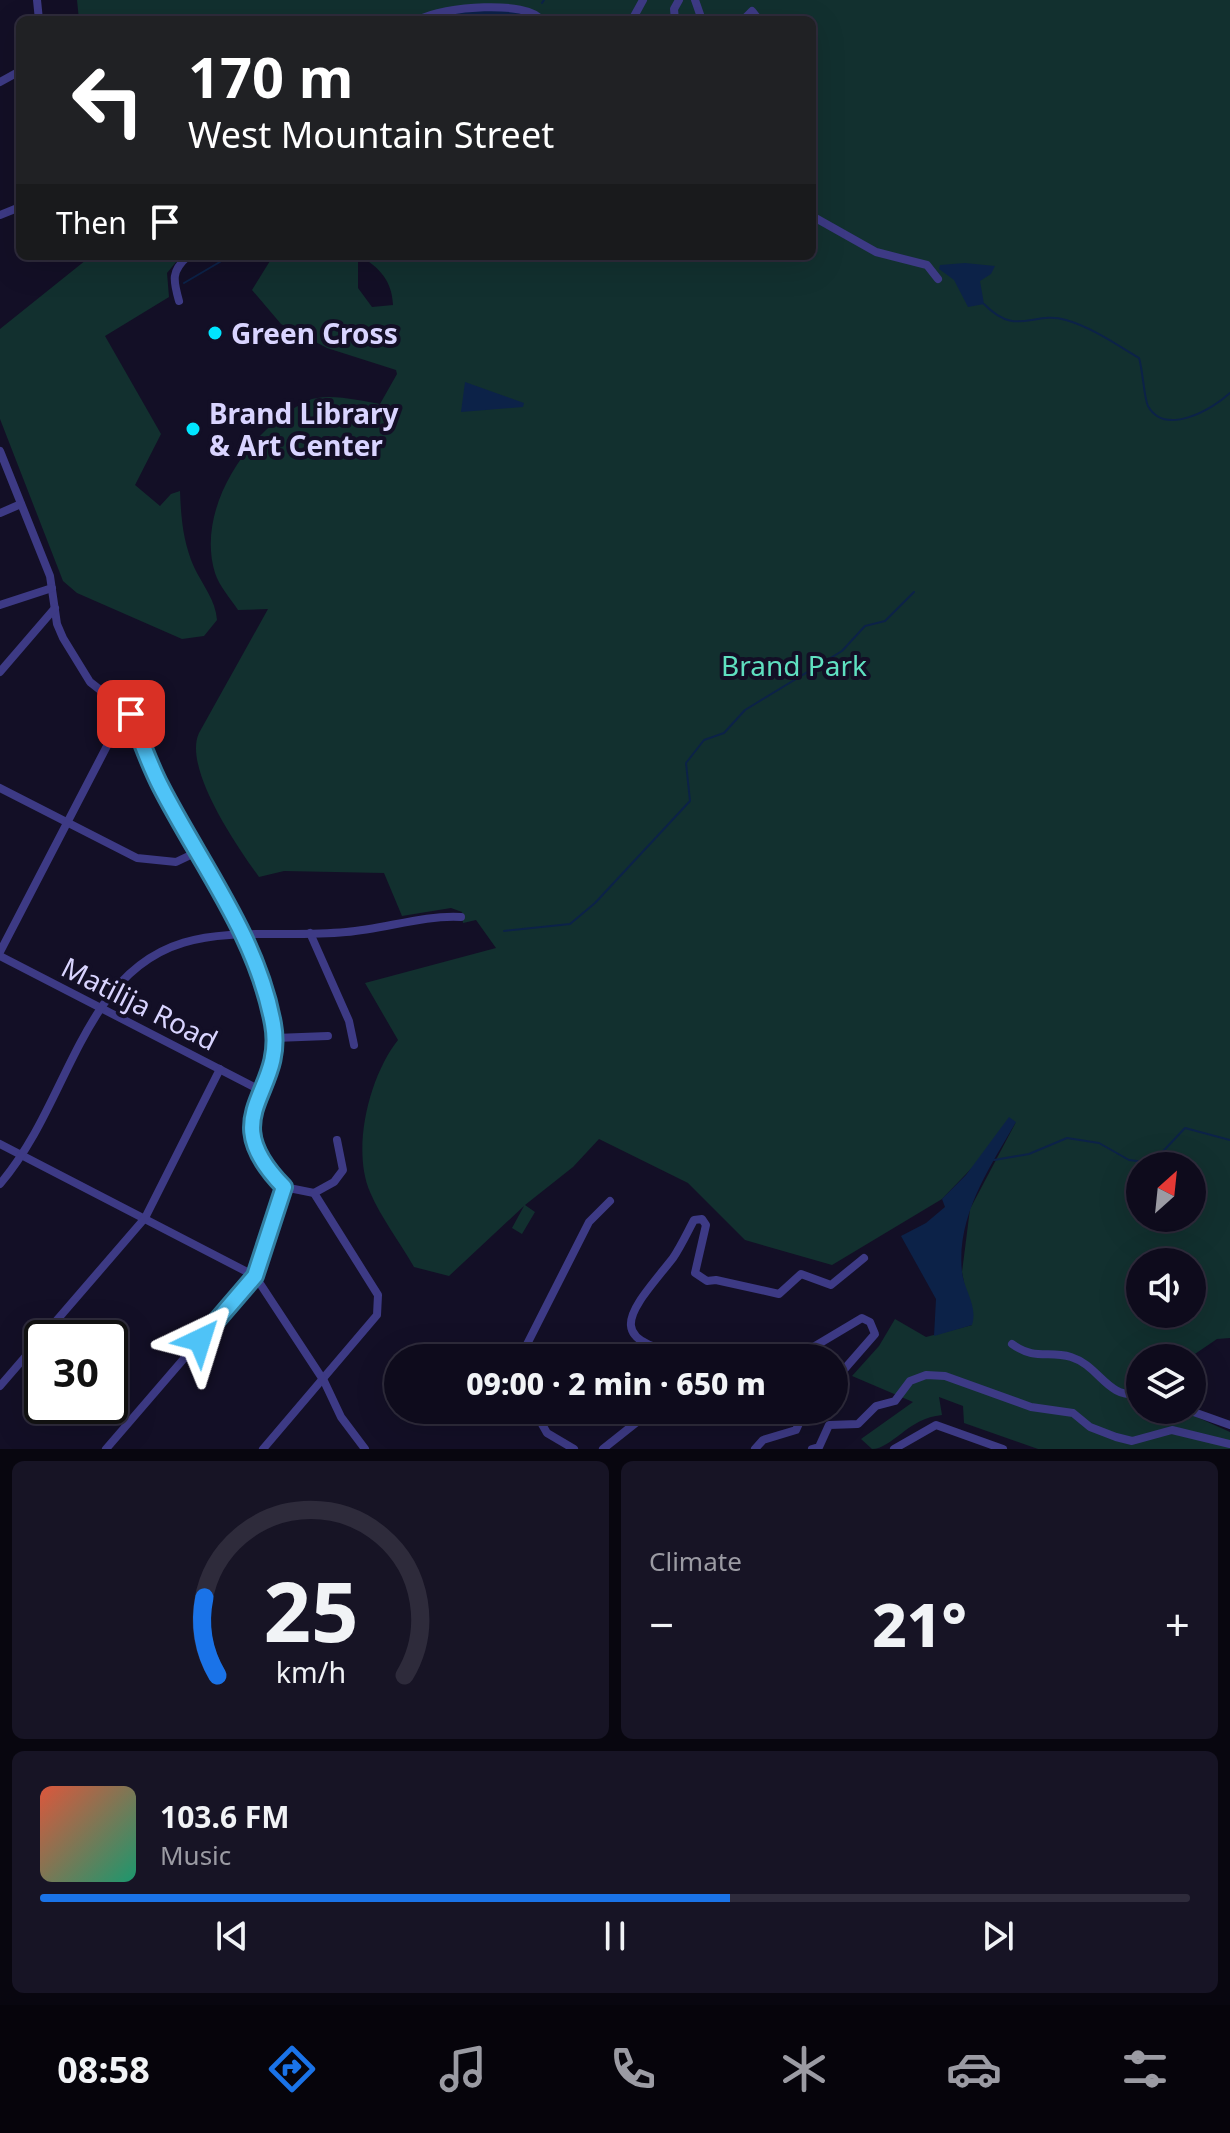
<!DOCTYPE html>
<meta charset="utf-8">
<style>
:root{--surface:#0e0b1c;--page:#171425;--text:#f1f3f6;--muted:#9b9ba3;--line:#2e2b3b;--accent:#1a73e8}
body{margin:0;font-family:"Noto Sans",sans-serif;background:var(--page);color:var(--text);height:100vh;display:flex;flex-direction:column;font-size:30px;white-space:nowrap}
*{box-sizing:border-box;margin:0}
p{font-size:26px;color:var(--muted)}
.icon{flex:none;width:44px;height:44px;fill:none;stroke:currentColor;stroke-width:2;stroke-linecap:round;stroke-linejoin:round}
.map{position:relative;height:1449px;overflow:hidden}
.sheet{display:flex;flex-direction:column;gap:12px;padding:12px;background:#08060f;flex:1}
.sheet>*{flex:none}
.top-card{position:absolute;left:16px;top:16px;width:800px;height:244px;border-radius:12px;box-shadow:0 8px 32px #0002,0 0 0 2px var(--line);background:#202124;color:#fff;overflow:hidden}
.needle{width:52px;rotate:27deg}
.tools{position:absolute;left:1126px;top:1152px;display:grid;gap:16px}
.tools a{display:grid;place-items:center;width:80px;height:80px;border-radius:50%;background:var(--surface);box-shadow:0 8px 32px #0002,0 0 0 2px var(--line);font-size:40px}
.speed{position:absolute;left:24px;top:1320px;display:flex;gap:16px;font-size:40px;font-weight:700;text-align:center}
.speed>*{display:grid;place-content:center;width:104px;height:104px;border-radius:50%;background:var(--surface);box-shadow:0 8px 32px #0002,0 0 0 2px var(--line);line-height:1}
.speed .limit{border:4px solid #111;border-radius:12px;background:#fff;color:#111}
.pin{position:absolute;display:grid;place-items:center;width:68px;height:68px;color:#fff;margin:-34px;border-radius:16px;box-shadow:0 4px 12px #0006}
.me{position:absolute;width:88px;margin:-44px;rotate:41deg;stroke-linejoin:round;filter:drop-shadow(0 0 6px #0008)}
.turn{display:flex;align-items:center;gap:28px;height:168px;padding:0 40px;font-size:36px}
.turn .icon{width:104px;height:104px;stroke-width:2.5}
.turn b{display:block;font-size:56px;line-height:68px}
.then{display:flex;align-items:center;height:76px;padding:0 40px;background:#0003;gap:16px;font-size:30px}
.big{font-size:60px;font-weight:800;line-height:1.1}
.sheet .tile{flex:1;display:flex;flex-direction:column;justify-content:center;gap:12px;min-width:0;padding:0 28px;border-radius:12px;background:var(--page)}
.sheet .dial{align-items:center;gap:0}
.dial svg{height:208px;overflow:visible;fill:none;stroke:var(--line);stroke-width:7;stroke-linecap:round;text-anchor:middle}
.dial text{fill:var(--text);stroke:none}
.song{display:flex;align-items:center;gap:24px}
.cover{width:96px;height:96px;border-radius:12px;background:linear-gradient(135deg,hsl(10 70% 55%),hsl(160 70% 35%))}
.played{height:8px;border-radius:4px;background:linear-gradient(90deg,var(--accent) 60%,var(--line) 60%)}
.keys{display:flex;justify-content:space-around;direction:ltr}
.heat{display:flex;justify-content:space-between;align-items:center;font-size:44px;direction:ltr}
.sheet .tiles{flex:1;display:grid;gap:12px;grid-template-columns:1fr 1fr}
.tile:last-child{grid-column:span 2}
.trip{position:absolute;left:384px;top:1344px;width:464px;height:80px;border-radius:40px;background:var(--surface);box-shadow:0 8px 32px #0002,0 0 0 2px var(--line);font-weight:800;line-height:80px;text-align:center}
.dock{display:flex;height:128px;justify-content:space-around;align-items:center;background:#06040b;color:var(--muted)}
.dock .icon{width:56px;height:56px}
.dock .selected{color:var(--accent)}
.dock b{font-size:36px;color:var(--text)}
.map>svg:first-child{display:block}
.green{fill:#12302f;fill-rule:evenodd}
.water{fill:#0c2248}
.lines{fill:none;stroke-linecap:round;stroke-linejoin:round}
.stream{stroke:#0c2248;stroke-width:2}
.minor{stroke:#3d3a85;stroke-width:8}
.route-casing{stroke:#337fa1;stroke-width:20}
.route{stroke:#4fc3f7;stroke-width:14}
.poi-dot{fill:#00e5ff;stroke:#130f26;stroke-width:3}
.labels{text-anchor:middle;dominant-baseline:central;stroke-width:8;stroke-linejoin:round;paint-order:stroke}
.poi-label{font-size:28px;font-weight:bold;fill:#d9d4ff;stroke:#130f26;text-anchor:start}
.park-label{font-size:28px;fill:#5fe0c0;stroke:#130f26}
.street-label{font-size:28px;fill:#d9d4ff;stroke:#130f26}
</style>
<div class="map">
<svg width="1230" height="1449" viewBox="0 0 1230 1449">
<rect width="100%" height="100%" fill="#130f26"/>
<g class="green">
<path d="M77,0H1230V1338L1217,1339L1189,1358H1140V1410H1181L1230,1432V1449H1038L964,1423L963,1406L939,1397L942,1415C908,1418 892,1449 872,1449L861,1439L913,1402L852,1376L879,1346L895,1319L926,1337L972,1325L962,1272L970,1209L1016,1122L942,1199L832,1265L745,1240L688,1183L599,1139L573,1167L525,1205L535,1212L522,1234L512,1228L524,1206L449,1276L414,1267C400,1242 381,1218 370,1192C351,1148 370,1075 398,1040L365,983L496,948L476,920L463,923L462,912L451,908L402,916L384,873L284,871L259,877C235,844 183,767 199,733L268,609L238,610C231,599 219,586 215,573C195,508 249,429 307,401C326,392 361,401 380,404L397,374L396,370L327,348L281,324L252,290L273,256H358V288L372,307L393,305C392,281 380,268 360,256H812V20H79ZM1140,1166H1192V1218H1140ZM1140,1262H1192V1314H1140Z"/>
<path d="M91,256H181L167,273L169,297L105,336L161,434L135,485L160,506L171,494L180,491C181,518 183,542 194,567C202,584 216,601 217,620L204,636L182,639L77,593L63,581L0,419V329Z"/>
</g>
<g class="water">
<path d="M450,11H524L535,20H432Z"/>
<path d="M965,263L995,266L991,274L980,281L984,304L968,307L954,280L939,269L940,265Z"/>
<path d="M465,382L524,403L523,407L461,412Z"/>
<path d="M1009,1117L1016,1122C990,1167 956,1216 962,1272C964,1290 978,1306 972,1325L934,1336L936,1299L901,1236L926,1223L945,1207L942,1199L966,1175Z"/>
</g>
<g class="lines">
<g class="stream">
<path d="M542,3L544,0"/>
<path d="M184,283L230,256"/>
<path d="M984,304C1017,338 1033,310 1066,320C1091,327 1117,345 1139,358C1143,371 1144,398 1148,406C1165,437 1213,409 1230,393"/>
<path d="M504,931L570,924L595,903L690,801L686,763L704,740L724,733L745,710L842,651L865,626L885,621L914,592"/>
<path d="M994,1160L1029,1154L1067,1138L1099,1143L1129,1160L1152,1163L1185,1128L1230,1140"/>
</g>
<g class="minor">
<path d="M37,0L39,20"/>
<path d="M695,0L702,20"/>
<path d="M419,20C443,6 528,0 541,20"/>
<path d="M632,20L643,0"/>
<path d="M675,20L674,9L679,0"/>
<path d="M743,20L752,11L759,20"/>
<path d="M0,82L20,71"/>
<path d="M0,215L20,207"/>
<path d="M812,216L876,252L927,265L938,279"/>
<path d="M179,301C173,280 171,271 188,256"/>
<path d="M0,451L50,576L57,624L63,638L90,682L131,714L159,785L250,949L269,1006L275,1038L251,1123L254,1147L266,1169L284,1187L314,1193L378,1295L377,1315L263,1449"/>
<path d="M0,513L21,504"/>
<path d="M0,605L52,588"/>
<path d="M0,672L55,608"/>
<path d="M0,788L137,858L176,862L197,852"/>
<path d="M310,933L349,1021L354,1045"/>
<path d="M0,952L121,719L131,714"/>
<path d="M0,956L260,1090"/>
<path d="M275,1038L328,1036"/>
<path d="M0,1144L255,1276L324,1381L341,1417L365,1449"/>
<path d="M0,1184C46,1130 64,1062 103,1005C167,911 249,941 346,932C386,929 421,915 461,917"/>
<path d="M314,1193L334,1182L343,1170L337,1140"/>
<path d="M1012,1344C1036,1361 1048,1350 1071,1357C1100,1366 1106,1399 1140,1394"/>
<path d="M520,1358L589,1222L610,1201"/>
<path d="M734,1358C721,1349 707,1357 692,1355C595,1342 633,1309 673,1258C681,1246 687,1233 694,1220L702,1219L706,1225L695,1273L707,1281L716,1280L779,1294L801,1274L831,1285L864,1258"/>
<path d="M795,1358L862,1318L870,1322L875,1334L834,1381"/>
<path d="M0,1386L145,1218L220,1069"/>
<path d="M534,1410L547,1433L574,1449"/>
<path d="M1188,1410L1230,1425"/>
<path d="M106,1449L255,1276L284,1187"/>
<path d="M603,1449L647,1414L659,1410"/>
<path d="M755,1449L763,1440L796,1430L805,1410"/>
<path d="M812,1449L819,1447L829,1425L858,1424L876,1406L895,1401L910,1381L926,1375L945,1376L1031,1407L1073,1413L1090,1427L1116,1437L1132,1441L1172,1430L1230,1444"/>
<path d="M894,1449L936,1425L1003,1449"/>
</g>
</g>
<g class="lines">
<g class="route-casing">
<path id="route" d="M131,714C140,738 149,764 161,787C201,865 257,936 273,1024C286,1094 212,1114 284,1187L255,1276L200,1340"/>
</g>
<use href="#route" class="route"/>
</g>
<g class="poi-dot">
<circle cx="215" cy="333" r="8"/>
<circle cx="193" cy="429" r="8"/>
</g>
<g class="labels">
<g class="poi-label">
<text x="231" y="333">Green Cross</text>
<text x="209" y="413">Brand Library<tspan x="209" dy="32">&amp; Art Center</tspan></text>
</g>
<g class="park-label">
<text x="794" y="665">Brand Park</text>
</g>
<g class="street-label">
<text transform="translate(140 1003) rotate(27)">Matilija Road</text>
</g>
</g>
</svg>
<div class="tools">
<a><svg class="needle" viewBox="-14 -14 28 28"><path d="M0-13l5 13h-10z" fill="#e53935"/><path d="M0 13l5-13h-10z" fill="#9b9ba3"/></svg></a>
<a><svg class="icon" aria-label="sound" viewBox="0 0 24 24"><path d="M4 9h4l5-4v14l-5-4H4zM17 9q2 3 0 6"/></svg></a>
<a><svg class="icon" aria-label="layers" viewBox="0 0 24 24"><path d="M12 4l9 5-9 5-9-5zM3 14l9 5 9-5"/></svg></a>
</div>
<div class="speed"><div class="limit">30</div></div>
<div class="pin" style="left:131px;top:714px;background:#d93025"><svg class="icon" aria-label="arrive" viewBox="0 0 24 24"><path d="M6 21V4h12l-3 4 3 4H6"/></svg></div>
<svg class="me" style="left:200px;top:1340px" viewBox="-20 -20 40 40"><path d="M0-17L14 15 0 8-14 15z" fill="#4fc3f7" stroke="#fff" stroke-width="4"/></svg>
<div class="trip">09:00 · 2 min · 650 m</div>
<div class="top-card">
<div class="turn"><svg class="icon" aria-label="left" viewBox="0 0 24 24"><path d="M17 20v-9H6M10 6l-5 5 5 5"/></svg><div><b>170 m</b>West Mountain Street</div></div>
<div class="then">Then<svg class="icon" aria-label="arrive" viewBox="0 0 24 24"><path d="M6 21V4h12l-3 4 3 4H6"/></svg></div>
</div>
</div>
<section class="sheet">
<div class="tiles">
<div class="tile dial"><svg viewBox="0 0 100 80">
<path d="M14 69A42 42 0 1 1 86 69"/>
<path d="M14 69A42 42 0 0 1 9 39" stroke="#1a73e8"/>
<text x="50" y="56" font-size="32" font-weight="700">25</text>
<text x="50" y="72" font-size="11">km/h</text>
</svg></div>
<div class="tile"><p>Climate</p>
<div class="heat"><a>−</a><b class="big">21°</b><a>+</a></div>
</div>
<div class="tile">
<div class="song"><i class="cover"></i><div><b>103.6 FM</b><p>Music</p></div></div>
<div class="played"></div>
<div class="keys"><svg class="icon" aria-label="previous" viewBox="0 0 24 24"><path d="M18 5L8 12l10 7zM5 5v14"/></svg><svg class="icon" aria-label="pause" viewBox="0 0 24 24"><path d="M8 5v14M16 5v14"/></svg><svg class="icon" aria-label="next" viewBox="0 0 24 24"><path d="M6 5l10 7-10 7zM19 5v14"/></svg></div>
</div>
</div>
</section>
<nav class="dock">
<b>08:58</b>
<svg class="icon selected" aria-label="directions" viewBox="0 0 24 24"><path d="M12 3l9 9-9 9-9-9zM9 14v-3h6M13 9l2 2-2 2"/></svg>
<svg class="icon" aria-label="music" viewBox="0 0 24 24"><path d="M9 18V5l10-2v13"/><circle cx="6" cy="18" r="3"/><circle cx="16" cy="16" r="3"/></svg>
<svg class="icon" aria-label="phone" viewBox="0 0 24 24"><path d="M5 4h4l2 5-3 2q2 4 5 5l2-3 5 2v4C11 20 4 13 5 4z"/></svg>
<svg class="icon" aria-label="climate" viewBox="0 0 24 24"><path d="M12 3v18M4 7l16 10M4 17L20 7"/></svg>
<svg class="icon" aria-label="car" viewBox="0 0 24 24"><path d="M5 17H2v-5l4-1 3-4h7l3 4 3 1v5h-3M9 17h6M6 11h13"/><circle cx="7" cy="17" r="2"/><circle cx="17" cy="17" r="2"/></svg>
<svg class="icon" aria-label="filters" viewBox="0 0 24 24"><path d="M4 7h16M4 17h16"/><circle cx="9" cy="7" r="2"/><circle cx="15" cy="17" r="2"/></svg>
</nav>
